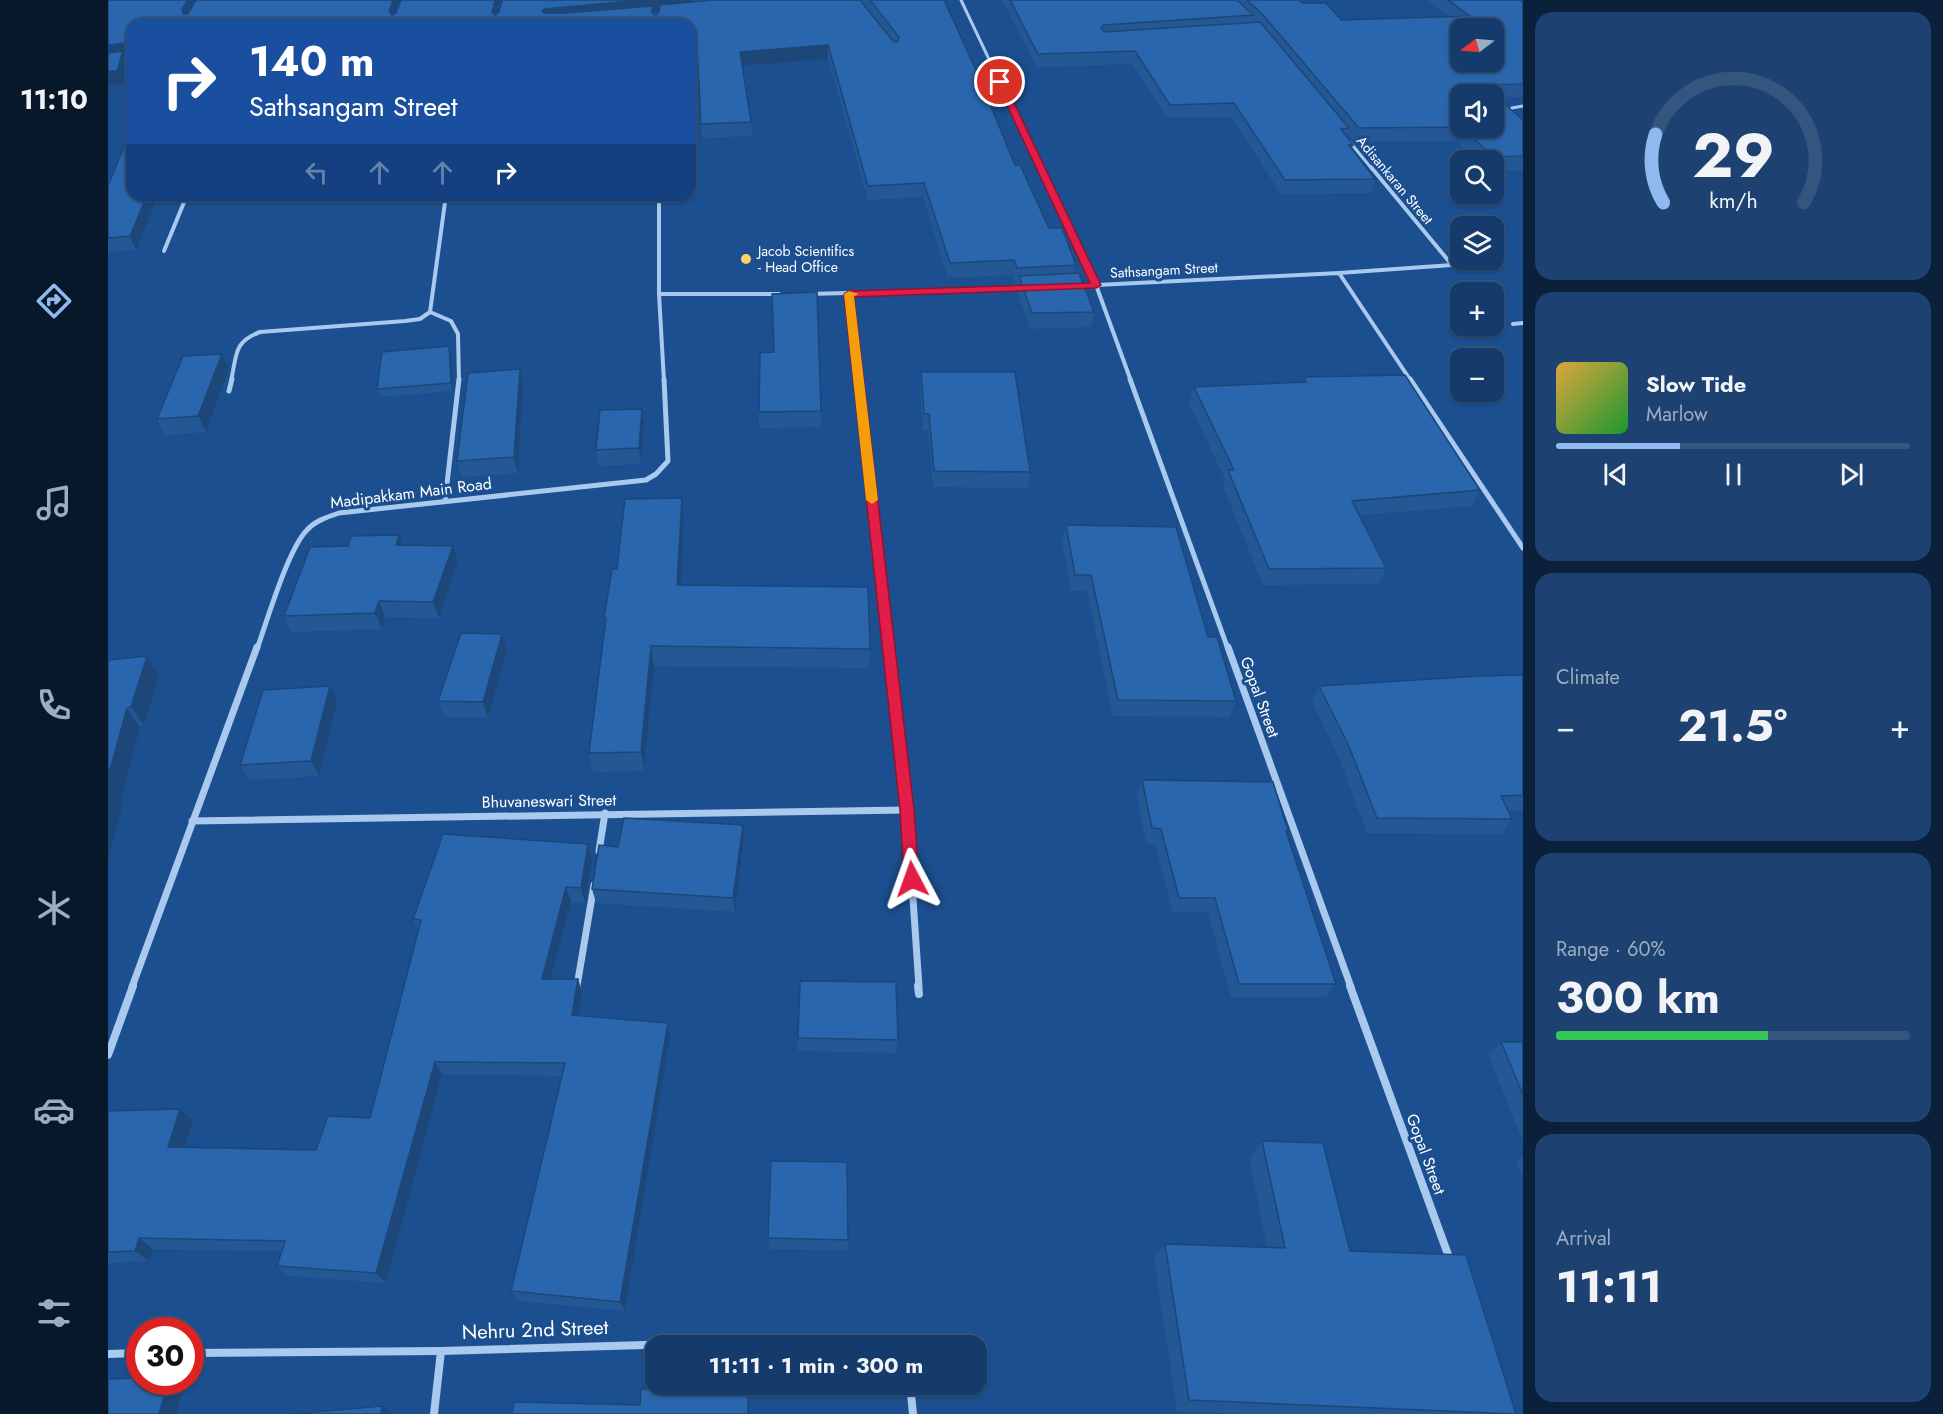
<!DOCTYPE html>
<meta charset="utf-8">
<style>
:root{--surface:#143b6b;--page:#1d4271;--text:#f1f3f6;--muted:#9dadc1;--line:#33557e;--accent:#90b9f0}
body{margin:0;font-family:Jost,sans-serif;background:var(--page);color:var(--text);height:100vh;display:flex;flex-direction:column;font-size:22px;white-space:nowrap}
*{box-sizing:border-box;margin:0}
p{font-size:20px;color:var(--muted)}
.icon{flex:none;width:33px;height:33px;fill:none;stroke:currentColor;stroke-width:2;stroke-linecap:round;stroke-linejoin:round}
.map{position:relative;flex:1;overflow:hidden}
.sheet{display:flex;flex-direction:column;gap:12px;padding:12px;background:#0b203b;width:420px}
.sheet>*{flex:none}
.top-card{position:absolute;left:18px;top:18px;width:570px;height:183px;border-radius:18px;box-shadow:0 2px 4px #0004,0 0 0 2px var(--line);background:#1a4fa0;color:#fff;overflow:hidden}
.needle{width:39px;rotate:254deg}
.fabs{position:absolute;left:1342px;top:18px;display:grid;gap:12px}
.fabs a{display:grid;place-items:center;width:54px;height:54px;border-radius:12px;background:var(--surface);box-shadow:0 2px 4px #0004,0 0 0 2px var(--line);font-size:30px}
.speed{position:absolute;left:18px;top:1317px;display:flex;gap:12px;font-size:30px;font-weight:700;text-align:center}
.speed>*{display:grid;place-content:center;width:78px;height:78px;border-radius:50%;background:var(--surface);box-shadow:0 2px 4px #0004,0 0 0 2px var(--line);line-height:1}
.speed .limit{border:9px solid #d22;background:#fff;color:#111}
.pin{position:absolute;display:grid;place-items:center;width:51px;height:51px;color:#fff;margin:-26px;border:3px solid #fff;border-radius:50%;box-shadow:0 2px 6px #0007}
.me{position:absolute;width:66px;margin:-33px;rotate:356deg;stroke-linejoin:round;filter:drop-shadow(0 0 4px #0008)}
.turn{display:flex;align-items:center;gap:21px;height:126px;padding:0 24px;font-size:27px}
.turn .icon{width:78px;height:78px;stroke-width:2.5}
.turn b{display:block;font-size:42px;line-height:51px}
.lanes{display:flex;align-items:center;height:57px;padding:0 24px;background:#0003;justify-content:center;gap:30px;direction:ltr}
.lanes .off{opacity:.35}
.big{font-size:45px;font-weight:700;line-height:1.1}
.sheet .card{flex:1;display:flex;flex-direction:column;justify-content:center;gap:9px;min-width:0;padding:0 21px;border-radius:18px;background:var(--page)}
.sheet .dial{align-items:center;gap:0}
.dial svg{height:156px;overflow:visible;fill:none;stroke:var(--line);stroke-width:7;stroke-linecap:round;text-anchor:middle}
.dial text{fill:var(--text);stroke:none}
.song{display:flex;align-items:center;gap:18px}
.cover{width:72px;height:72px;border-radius:9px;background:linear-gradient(135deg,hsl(40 70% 55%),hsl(130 70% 35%))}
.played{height:6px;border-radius:3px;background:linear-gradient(90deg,var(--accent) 35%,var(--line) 35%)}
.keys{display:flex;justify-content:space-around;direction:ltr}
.heat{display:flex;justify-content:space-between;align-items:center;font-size:33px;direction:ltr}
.charge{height:9px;border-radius:4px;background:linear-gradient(90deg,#34c759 60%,var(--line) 0)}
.trip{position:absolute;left:537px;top:1335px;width:342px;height:60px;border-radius:18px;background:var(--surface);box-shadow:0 2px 4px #0004,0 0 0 2px var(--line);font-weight:700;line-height:60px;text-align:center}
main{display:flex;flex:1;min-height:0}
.menu{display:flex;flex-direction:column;width:108px;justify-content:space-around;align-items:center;background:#08182b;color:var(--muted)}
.menu .icon{width:42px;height:42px}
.menu .selected{color:var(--accent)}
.menu b{font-size:27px;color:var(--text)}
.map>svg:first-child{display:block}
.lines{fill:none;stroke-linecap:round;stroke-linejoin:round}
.street-far4{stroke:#a9c9ee;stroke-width:3}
.street-far3{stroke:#a9c9ee;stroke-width:4}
.street-far2{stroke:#a9c9ee;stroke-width:5}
.street-far1{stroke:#a9c9ee;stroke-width:7}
.street{stroke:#a9c9ee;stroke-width:8}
.secondary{fill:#d6e6fa;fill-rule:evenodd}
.wall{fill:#245895;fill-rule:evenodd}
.shaded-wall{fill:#1d4779}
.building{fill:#2a66ad;stroke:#1d4779;stroke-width:1.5;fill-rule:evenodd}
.route{fill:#e11d48;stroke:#92132f;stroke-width:1.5}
.slow{fill:#f59e0b}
.poi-dot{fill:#ffd166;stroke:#1b4f8f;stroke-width:2}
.labels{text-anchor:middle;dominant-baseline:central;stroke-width:6;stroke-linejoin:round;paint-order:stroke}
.far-street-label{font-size:14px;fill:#fff;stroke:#1b4f8f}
.far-poi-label{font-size:14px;fill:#fff;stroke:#1b4f8f;text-anchor:start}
.street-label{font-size:16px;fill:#fff;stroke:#1b4f8f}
.near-street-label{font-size:20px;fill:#fff;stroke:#1b4f8f}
</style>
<main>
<nav class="menu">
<b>11:10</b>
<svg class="icon selected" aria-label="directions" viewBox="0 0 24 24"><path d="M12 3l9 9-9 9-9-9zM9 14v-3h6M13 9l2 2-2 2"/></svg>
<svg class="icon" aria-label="music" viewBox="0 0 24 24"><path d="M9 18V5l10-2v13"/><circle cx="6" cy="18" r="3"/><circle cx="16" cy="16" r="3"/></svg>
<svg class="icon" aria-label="phone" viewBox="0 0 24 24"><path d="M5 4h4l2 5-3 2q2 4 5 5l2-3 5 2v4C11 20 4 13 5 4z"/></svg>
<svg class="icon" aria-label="climate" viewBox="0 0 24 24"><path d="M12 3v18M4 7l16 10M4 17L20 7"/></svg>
<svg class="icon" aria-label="car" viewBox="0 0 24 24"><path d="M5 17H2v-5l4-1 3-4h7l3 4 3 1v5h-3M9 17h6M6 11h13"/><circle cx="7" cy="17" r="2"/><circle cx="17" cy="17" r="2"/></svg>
<svg class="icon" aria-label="filters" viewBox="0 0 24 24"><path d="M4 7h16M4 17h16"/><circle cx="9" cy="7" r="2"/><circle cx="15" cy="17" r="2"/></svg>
</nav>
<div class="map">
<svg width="1415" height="1414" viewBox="0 0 1415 1414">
<rect width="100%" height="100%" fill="#1b4f8f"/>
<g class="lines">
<g class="street-far4">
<path d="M853,0L933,169"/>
<path d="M1398,113L1404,108L1415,106"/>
<path d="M1241,141L1264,169"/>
</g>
<g class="street-far3">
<path d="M932,167L988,285L1023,381"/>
<path d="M1263,167L1344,265"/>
<path d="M551,195V294L556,381"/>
<path d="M56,251L79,195"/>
<path d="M1231,273L1344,265"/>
<path d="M969,286L1231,273L1303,381"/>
<path d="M551,294H671"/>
<path d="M702,294L917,288"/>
<path d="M741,294L751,381"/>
<path d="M322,312L343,321L350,334L351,381"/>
<path d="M1405,324L1415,323"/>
<path d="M123,381C129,355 125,342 152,332L297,321L312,319L322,312L338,195"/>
</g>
<g class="street-far2">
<path d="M751,379L781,649"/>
<path d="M1022,379L1120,649"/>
<path d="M1302,379L1415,548"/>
<path d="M121,391L124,379"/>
<path d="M337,501L351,379"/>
<path d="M149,649C159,621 180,549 199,530C207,521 219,517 231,513L538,480L548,474L560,461L556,379"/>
</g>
<g class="street-far1">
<path d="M781,647L799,810L811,987"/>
<path d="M1120,647L1243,987"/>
<path d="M84,821L799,810"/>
<path d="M491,851L497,813"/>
<path d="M469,986L486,885"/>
<path d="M24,987L149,647"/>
</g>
<g class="street">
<path d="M810,986L811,994"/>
<path d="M1242,986L1342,1260"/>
<path d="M0,1055L25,986"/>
<path d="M82,1353L333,1351L773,1338L790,1346"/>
<path d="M0,1354L32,1353"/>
<path d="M802,1384L805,1414"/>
<path d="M326,1414L333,1351"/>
</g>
<path class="secondary" d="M24,58V62L0,65V61Z"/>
</g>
<g class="wall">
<path d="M0,0H292L288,13L389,14L587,2V0H836L907,165L941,228L968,265L966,273L986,312L983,327L922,329L909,291L910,283H907L904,275L840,278L815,197L760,200L720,59L634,66L643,122L644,136L594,138L590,59H582V24H24V54L23,56L17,57L21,65L15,84L0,86ZM551,11V12L548,15L545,13V12Z"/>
<path d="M894,0H1191L1194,3L1233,20L1342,17L1319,0H1415V97H1389L1415,120V170L1386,171V160H1369L1348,141L1246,142L1240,134L1239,136L1245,145L1244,149L1267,179L1262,193L1173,194L1123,117L1059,118L1024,64L929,67Z"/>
<path d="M0,186L28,250L0,252Z"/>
<path d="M341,346L343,354L345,391L272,397L269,389Z"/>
<path d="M666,352L713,411V427L651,428V412Z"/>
<path d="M121,369L98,432L57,435L49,419Z"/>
<path d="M412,369L415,385L410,473L354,477L349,461Z"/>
<path d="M813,372L922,472L920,488L825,487L820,430H815L812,387Z"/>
<path d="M1196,377L1372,490L1364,506L1252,515L1278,568L1271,584L1155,585L1115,486L1117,479L1081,403L1086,387L1194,382Z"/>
<path d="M536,425L533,464L490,466L488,450Z"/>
<path d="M574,498L576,517L573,585L762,649L761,668L546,666L536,771L485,772L481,753L497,624L496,618L509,569Z"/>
<path d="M958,525L1100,637L1128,701L1122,717L1005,716L979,591H963L954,541Z"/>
<path d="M291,535L295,545L345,546L350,562L331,618L277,617L274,629L183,632L176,616L240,546Z"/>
<path d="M394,634L399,650L380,718L336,717L330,701Z"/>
<path d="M0,660L51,676L36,726L32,727L13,801L15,804L1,857H0Z"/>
<path d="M1415,675V810L1400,811L1404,819L1393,834L1259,833L1232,760L1204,702L1211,686Z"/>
<path d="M222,686L229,702L211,776L142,780L132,765Z"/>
<path d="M1034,780L1180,831L1179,834L1228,984L1218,997L1123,998L1100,912H1065L1047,844L1038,843L1029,796Z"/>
<path d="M636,840L627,912L488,903L484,889L510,847Z"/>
<path d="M480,844L484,859L477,903L463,902L443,979H470L474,993L471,1016L560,1023L562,1036L517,1311L410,1301L403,1291L454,1076L334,1074L278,1283L180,1276L169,1266L174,1251L45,1249L41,1261L0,1263V1111L85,1121L77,1148L208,1150L262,1118L310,930L305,919Z"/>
<path d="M690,1038L790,1040L788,1053L690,1051Z"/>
<path d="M1393,1042H1415V1142L1380,1055Z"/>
<path d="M1154,1141L1242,1251L1408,1414H1134L1069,1411L1046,1258L1057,1244L1159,1248L1141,1158Z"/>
<path d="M1415,1156V1178L1408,1162Z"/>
<path d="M660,1238L740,1240L739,1250L661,1249Z"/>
</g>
<g class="shaded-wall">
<path d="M80,0H92L79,24L74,9Z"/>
<path d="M285,0H292L284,24L281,11Z"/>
<path d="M387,0H392L386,24L384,12Z"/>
<path d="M533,0H582L583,8L438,22L434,11L436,9Z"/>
<path d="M19,38L24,49V54L23,56L17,57L21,65L15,84L0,86V45Z"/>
<path d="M720,45V59L632,66V52Z"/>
<path d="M39,195H50L28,250L22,236Z"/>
<path d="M341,346L343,354L345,391L343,383Z"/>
<path d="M114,354L121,369L98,432L90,416Z"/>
<path d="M412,369L415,385L410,473L406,457Z"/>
<path d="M534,409L536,425L533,464L531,448Z"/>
<path d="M574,498L576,517L572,605L569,585Z"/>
<path d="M291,535L297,551L288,545Z"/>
<path d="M345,546L350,562L331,618L325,602Z"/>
<path d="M271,601L277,617L274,629L267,613Z"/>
<path d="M394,634L399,650L380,718L375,702Z"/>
<path d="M543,646L546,666L536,771L533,752Z"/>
<path d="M39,656L51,676L36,726L23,707Z"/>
<path d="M222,686L229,702L211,776L203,761Z"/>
<path d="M19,708L32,727L13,801L15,804L1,857L0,856V777Z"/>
<path d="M635,825L636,840L627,912L625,898Z"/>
<path d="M480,844L484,859L477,903L473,888Z"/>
<path d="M458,887L463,902L439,993L434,979Z"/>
<path d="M470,979L474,993L469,1029L464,1015Z"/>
<path d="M560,1023L562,1036L517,1311L512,1302Z"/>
<path d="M327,1062L334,1074L278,1283L268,1273Z"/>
<path d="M72,1109L85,1121L73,1159L60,1147Z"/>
<path d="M31,1238L45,1249L41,1261L27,1251Z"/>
<path d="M60,1382H71L77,1384L68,1414H51Z"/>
<path d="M640,1384L641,1392V1414H640Z"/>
<path d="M274,1406L284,1413V1414H273Z"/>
</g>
<g class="building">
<path d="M0,0H80L74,9L75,14H80L88,0H285L281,11L284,15L288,13L293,0H387L384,12L387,15L391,12L394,0H533L436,9L434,11L436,13H459L544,6V12L548,15L551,12L552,5L605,0H752L785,41L789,42L791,37L762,0H836L868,70L907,165H912L941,228H954L968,265L909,268L906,260L842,263L816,183L760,186L720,45L632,52L643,122L593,124L589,46H582V24H24V38H19L18,43L0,45Z"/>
<path d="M902,0H1129L1145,15L996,25L993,27L996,32L1152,22L1241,128L1233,129L1245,145H1241L1267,179L1177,180L1126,103L1062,105L1027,51L930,54Z"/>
<path d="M1139,0H1191L1194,3H1218L1233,20L1362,16L1340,0H1412L1415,2V84L1374,85L1385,94H1353V127L1251,128L1156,16ZM1353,28H1386V62H1353Z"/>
<path d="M15,51L9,71H0V53Z"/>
<path d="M1386,95L1415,120V156L1386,157L1354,128H1386Z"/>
<path d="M24,127V195H39L22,236L0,238V186Z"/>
<path d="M971,273L986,312L924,313L911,276Z"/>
<path d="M709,292L713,411L651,412L652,353L666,352L664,294Z"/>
<path d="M341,346L343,383L269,389L274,352Z"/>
<path d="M114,354L90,416L49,419L75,356Z"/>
<path d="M412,369L406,457L349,461L360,373Z"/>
<path d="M813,372H907L922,472L826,471L821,414H816Z"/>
<path d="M1297,375L1372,490L1244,501L1278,568L1161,569L1120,470H1126L1086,387L1198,382L1196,377Z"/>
<path d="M534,409L531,448L488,450L492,410Z"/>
<path d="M574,498L569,585L760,587L762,649L543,646L533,752L481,753L498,618H496L504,569H509L517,499Z"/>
<path d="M958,525L1068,527L1100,637H1109L1128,701L1010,700L983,575H967Z"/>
<path d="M291,535L288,545L345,546L325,602L271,601L267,613L176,616L202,547L240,546L243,536Z"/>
<path d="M353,633L394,634L375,702L330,701Z"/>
<path d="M39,656L23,707L19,708L0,777V660Z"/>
<path d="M1415,675V795L1393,796L1404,819L1269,818L1240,744L1211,686L1372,676Z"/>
<path d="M222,686L203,761L132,765L155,690Z"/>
<path d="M1034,780L1165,782L1180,831H1178L1228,984H1131L1107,898H1071L1053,829L1044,828Z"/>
<path d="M516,818L635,825L625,898L484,889L491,845L510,847Z"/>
<path d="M335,834L480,844L473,888L458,887L434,979H470L464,1015L560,1023L512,1302L403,1291L457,1063L327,1062L268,1273L169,1266L177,1241L31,1238L27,1251L0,1252V1111L72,1109L60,1147L208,1150L220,1116L262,1118L313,920L305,919Z"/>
<path d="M692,981L788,982L790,1040L690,1038Z"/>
<path d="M1393,1042H1415V1095Z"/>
<path d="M1154,1141L1215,1143L1242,1251L1358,1255L1408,1414L1081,1400L1057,1244L1177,1248Z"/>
<path d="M663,1161L739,1162L740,1240L660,1238Z"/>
<path d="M32,1378V1382H60L51,1414H0V1379Z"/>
<path d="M626,1384H640V1414H404L406,1402L532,1405L533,1389Z"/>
<path d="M274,1406L273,1414H185Z"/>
</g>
<path class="route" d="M892,79L896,82L993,285L988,288L746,297L806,810L811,879L809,883L804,885L798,883L796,879L792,810L736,294L741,291L982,283L888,82Z"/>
<path class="slow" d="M741,291L751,294L746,296L770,500L764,504L758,500L736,294Z"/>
<circle class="poi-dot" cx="638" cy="259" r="6"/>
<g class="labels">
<g class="far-street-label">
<text transform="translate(1287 180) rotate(50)">Adisankaran Street</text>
<text transform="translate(1056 270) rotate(-3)">Sathsangam Street</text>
</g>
<g class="far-poi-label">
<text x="650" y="251">Jacob Scientifics<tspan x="650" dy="16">- Head Office</tspan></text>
</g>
<g class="street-label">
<text transform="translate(303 493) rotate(-7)">Madipakkam Main Road</text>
<text transform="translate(1152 697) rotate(70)">Gopal Street</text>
<text transform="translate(441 801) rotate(-1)">Bhuvaneswari Street</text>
<text transform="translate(1318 1154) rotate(70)">Gopal Street</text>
</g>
<g class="near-street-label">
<text transform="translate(427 1330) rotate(-2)">Nehru 2nd Street</text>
</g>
</g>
</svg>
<div class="fabs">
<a><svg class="needle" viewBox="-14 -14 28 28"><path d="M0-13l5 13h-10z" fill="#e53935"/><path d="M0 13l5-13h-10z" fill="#9dadc1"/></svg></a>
<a><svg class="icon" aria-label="sound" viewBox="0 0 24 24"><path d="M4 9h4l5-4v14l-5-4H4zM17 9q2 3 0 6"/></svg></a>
<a><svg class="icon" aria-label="search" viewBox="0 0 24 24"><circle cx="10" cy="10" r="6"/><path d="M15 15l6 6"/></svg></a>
<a><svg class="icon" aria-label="layers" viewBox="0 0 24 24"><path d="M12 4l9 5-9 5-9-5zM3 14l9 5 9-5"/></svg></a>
<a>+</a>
<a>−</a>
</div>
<div class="speed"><div class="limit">30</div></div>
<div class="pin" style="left:892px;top:82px;background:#d93025"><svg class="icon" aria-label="arrive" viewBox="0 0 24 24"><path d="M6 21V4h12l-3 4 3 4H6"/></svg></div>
<svg class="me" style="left:804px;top:879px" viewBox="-20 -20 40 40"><path d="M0-17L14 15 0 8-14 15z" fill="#e11d48" stroke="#fff" stroke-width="4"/></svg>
<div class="trip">11:11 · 1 min · 300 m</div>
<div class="top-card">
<div class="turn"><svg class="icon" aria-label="right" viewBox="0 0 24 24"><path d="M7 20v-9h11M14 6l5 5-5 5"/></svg><div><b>140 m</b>Sathsangam Street</div></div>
<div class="lanes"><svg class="icon off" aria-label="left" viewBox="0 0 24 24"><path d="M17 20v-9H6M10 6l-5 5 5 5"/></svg><svg class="icon off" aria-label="ahead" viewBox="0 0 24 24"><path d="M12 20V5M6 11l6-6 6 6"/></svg><svg class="icon off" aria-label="ahead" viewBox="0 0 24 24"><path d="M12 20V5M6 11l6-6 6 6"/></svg><svg class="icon" aria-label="right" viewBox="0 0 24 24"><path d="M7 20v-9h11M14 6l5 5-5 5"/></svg></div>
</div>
</div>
<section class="sheet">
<div class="card dial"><svg viewBox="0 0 100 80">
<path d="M14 69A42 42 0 1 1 86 69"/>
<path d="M14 69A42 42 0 0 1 10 34" stroke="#90b9f0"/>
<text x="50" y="56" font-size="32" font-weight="700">29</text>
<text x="50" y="72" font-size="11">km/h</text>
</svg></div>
<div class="card">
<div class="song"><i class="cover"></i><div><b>Slow Tide</b><p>Marlow</p></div></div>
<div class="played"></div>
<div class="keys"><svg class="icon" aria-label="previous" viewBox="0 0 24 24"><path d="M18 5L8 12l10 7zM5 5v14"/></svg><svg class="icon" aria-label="pause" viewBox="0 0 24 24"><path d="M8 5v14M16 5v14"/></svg><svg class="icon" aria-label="next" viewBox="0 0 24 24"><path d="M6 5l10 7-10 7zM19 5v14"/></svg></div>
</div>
<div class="card"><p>Climate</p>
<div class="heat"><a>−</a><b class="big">21.5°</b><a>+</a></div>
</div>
<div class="card"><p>Range · 60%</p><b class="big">300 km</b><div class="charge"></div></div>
<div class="card"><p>Arrival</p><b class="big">11:11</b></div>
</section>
</main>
